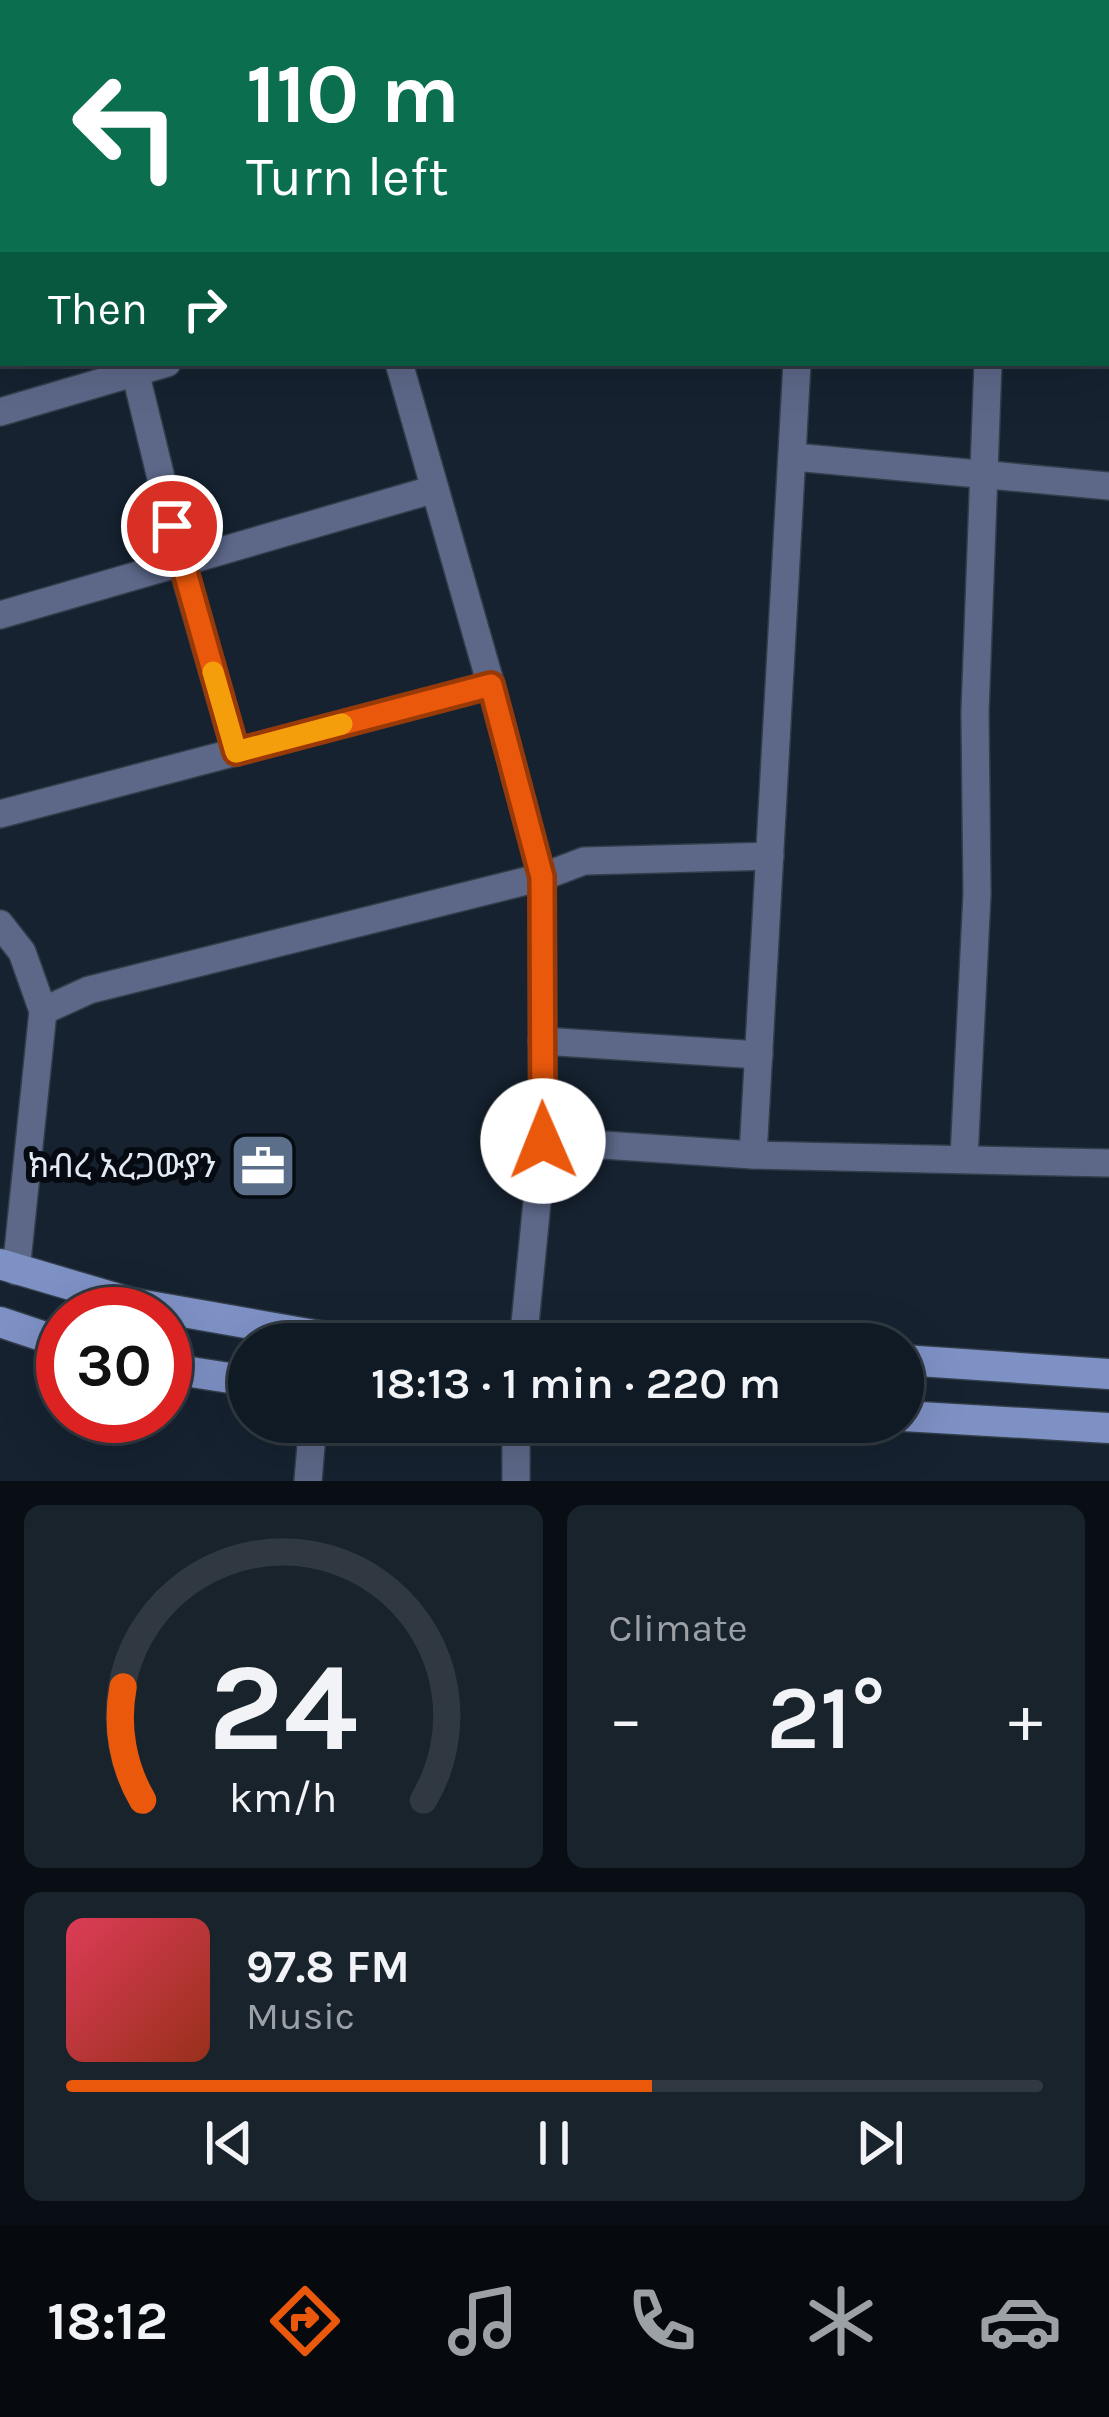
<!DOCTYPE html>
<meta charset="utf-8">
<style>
:root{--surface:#101a24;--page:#19232c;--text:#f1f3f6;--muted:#9ca1a6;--line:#303841;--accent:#ea580c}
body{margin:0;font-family:Karla,"Noto Sans Ethiopic",sans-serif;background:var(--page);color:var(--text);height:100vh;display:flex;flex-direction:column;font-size:45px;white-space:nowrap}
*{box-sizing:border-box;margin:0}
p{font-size:39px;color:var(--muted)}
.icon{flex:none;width:66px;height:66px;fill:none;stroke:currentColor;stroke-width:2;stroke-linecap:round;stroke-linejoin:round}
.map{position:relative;height:1481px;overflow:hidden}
.panel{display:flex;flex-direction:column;gap:24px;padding:24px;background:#090e14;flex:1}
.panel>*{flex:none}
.guide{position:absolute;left:0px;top:0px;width:1110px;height:366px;box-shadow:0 12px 48px #0002,0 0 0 3px var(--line);background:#0b6e4f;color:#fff;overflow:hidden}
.speed{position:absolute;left:36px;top:1287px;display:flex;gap:24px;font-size:60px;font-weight:700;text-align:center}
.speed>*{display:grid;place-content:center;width:156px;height:156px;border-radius:50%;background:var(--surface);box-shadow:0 12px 48px #0002,0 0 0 3px var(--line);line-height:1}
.speed .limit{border:18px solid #d22;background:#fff;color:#111}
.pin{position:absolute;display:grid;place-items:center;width:102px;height:102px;color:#fff;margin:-51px;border:6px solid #fff;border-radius:50%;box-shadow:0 3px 12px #0007}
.me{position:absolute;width:132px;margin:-66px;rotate:359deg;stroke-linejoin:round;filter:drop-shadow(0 0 9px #0008)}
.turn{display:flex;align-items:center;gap:42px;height:252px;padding:0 48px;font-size:54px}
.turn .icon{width:156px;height:156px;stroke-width:2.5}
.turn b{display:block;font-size:84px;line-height:102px}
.then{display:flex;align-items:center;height:114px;padding:0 48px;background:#0003;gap:24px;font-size:45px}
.big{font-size:90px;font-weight:600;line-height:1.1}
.panel .tile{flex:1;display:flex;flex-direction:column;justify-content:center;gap:18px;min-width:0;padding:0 42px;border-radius:18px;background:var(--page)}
.panel .dial{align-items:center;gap:0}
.dial svg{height:312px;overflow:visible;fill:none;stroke:var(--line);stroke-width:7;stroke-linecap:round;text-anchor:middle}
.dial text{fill:var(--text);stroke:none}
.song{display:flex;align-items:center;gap:36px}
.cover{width:144px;height:144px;border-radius:18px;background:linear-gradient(135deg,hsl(350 70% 55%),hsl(10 70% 35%))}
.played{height:12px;border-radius:6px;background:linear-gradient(90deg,var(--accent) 60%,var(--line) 60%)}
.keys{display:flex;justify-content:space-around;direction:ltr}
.heat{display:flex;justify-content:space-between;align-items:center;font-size:66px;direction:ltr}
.panel .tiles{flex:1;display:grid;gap:24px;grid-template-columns:1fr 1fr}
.tile:last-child{grid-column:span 2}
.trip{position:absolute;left:228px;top:1323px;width:696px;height:120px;border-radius:60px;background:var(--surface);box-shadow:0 12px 48px #0002,0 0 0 3px var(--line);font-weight:600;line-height:120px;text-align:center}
.menu{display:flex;height:192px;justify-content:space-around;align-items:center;background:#060a0e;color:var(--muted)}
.menu .icon{width:84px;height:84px}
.menu .on{color:var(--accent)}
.menu b{font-size:54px;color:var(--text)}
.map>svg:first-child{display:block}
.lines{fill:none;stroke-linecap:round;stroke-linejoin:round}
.minor-casing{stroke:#333e4b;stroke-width:30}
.secondary-casing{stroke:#333e4b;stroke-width:33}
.minor{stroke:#5d6889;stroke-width:27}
.secondary{stroke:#7e91c5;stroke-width:30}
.route-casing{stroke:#983908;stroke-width:30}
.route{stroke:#ea580c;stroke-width:21}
.slow{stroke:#f59e0b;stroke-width:21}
.labels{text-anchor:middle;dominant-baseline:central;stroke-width:12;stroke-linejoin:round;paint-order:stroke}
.poi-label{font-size:33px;fill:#e2eaf4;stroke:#060b11;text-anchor:end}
</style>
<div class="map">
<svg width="1109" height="1481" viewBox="0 0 1109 1481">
<rect width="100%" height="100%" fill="#162230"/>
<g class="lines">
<g class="minor-casing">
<g id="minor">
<path d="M28,0L29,3"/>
<path d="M230,0L231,3"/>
<path d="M298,0L299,3"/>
<path d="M504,3L505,0"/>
<path d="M999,3V0"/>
<path d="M0,206L3,205"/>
<path d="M133,363L182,564L236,752"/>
<path d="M399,363L435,489"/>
<path d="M0,412L167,363"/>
<path d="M794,457L1109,486"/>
<path d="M0,615L435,489L491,685L0,814"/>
<path d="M0,924L22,952L43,1011L16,1271"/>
<path d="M43,1011L89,990L542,877L491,685"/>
<path d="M542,1041L759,1055"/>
<path d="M543,1141L753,1155L1109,1163"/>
<path d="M753,1155L797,363"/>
<path d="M964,1158L977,894L975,712L988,363"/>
<path d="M523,1344L543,1141L542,877L584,861L770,856"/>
<path d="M516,1422V1481"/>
<path d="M308,1481L313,1422"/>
</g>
</g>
<g class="secondary-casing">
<g id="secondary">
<path d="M0,1264L132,1303L320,1336L425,1344"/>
<path d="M0,1322L63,1343"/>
<path d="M903,1360L1109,1374"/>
<path d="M165,1368L249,1381"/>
<path d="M903,1416L1109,1428"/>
</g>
</g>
<use href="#minor" class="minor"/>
<use href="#secondary" class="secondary"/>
</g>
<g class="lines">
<g class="route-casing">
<path id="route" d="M172,526L236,752L491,685L542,877L543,1141"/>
</g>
<use href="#route" class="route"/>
<path class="slow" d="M213,672L236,752L342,724"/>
</g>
<defs>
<g id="office-square" transform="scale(3.45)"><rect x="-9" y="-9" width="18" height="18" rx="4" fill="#5c6f8a" stroke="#060b11"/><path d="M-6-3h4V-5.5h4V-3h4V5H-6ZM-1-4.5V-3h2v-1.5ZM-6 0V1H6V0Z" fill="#fff"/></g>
</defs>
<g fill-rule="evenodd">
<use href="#office-square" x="263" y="1166"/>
</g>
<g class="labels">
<g class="poi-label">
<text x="216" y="1166">ክብረ አረጋውያን</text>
</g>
</g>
</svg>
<div class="speed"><div class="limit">30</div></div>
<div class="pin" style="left:172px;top:526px;background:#d93025"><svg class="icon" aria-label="arrive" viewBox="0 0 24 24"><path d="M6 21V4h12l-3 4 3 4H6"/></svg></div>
<svg class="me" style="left:543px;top:1141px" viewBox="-20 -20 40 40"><circle r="19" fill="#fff"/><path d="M0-13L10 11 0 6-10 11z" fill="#ea580c"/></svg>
<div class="trip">18:13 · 1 min · 220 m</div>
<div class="guide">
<div class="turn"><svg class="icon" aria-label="left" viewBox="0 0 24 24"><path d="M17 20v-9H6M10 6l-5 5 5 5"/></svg><div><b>110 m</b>Turn left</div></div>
<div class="then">Then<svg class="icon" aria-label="right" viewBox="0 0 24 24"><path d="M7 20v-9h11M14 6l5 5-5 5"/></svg></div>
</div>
</div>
<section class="panel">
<div class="tiles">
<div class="tile dial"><svg viewBox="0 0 100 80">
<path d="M14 69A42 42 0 1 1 86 69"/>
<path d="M14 69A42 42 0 0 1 9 40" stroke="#ea580c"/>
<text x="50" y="56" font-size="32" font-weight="700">24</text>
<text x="50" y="72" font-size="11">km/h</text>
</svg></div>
<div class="tile"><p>Climate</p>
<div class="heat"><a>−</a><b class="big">21°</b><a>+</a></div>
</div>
<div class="tile">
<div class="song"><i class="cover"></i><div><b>97.8 FM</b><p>Music</p></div></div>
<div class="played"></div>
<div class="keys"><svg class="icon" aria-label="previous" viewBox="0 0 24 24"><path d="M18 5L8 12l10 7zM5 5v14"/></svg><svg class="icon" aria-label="pause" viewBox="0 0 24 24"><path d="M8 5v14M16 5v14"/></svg><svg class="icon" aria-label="next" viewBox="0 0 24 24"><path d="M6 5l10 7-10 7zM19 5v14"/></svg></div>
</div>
</div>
</section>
<nav class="menu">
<b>18:12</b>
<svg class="icon on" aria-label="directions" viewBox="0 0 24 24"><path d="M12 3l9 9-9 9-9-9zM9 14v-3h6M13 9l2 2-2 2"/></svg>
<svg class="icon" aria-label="music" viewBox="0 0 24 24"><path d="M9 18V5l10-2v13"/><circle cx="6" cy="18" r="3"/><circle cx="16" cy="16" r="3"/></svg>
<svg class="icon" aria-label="phone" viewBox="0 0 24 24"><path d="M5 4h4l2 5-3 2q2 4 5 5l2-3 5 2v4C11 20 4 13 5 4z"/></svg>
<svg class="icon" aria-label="climate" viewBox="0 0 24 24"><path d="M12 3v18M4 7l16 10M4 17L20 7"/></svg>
<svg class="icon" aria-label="car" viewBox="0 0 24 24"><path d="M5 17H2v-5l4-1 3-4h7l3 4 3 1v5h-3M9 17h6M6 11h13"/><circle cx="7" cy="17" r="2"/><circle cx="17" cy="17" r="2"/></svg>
</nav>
